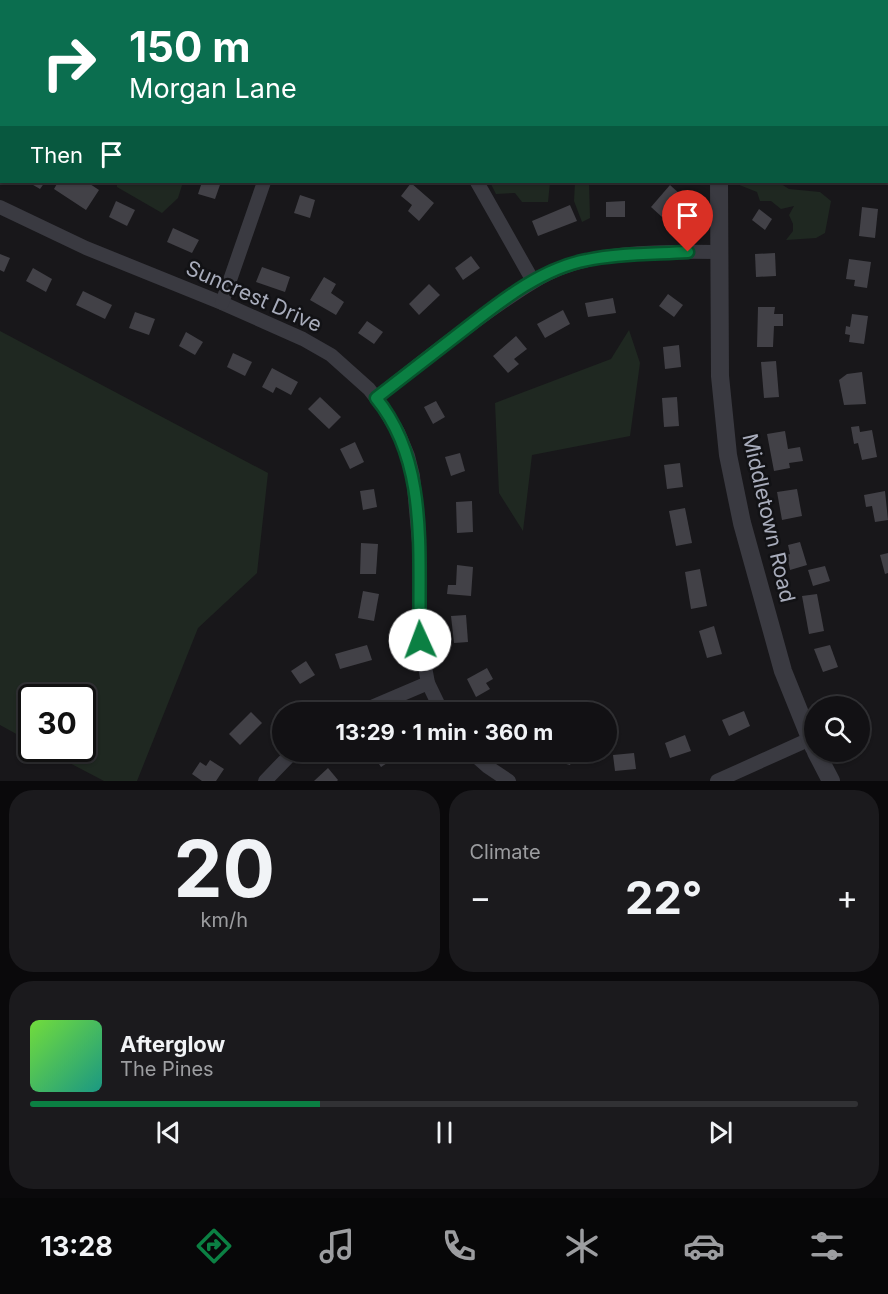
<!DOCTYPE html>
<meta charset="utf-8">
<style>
:root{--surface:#121114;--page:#1b1a1d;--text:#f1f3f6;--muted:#9c9da0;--line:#313134;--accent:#0b8043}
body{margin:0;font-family:Inter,sans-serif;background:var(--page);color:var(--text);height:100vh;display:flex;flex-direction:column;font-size:22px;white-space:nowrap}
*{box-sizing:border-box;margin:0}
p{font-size:20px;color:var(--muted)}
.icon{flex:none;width:33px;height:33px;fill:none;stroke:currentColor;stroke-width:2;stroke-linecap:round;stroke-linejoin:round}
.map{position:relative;height:781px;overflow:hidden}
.sheet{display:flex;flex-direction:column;gap:9px;padding:9px;background:#0a090b;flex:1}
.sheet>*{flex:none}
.top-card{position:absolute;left:0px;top:0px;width:888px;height:183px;box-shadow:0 2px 4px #0004,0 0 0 2px var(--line);background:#0b6e4f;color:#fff;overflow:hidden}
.fabs{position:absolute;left:804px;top:696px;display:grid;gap:12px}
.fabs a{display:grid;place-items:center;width:66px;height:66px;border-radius:50%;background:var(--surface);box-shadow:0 2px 4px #0004,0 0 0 2px var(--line);font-size:30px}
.speed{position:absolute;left:18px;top:684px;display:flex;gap:12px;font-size:30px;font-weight:700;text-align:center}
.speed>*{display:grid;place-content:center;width:78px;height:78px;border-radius:50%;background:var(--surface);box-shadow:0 2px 4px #0004,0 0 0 2px var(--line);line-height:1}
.speed .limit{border:3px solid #111;border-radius:9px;background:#fff;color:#111}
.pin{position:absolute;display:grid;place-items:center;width:51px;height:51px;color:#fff;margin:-62px -26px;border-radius:50% 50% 50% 0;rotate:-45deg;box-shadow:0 0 6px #0007}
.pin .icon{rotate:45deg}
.me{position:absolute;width:66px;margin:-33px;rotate:358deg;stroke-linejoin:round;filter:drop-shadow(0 0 4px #0008)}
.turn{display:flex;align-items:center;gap:21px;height:126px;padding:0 30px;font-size:27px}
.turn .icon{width:78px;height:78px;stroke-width:2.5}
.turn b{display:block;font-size:42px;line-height:51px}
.then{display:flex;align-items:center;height:57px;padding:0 30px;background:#0003;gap:12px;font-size:22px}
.big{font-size:45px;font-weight:700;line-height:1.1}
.sheet .widget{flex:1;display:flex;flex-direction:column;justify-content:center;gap:9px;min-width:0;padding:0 21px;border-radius:24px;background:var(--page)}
.sheet .dial{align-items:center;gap:0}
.dial b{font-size:78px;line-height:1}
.song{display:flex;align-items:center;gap:18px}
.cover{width:72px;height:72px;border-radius:9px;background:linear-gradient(135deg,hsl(100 70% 55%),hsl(170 70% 35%))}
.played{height:6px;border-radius:3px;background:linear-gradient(90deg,var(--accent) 35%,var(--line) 35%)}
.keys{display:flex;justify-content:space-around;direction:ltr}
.heat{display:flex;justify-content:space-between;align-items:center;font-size:33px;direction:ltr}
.sheet .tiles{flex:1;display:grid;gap:9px;grid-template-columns:1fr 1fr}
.widget:last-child{grid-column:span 2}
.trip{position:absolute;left:272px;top:702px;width:345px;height:60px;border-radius:30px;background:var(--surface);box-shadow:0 2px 4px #0004,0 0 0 2px var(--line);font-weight:700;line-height:60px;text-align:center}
.tab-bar{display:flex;height:96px;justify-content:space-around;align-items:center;background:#070708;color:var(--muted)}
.tab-bar .icon{width:42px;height:42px}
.tab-bar .active{color:var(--accent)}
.tab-bar b{font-size:27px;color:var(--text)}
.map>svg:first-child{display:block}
.green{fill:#1f2821}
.building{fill:#424147}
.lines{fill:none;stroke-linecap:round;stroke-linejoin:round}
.minor{stroke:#3a3a41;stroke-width:14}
.tertiary{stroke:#3a3a41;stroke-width:18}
.route-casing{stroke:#07532c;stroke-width:15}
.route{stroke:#0b8043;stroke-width:10}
.labels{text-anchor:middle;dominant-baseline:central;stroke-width:5;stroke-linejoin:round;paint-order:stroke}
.street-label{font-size:21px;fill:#a8acbb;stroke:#121215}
</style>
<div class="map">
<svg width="888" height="781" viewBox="0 0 888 781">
<rect width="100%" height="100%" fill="#18171a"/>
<g class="green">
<path d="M3,0L26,1L2,2L1,121L0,2Z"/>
<path d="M117,182H183L178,198L162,213L117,187Z"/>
<path d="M490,182H550L548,202H522L515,193L496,194Z"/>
<path d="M575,182H589L590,218L582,222L574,201Z"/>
<path d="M732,182H778L789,189L820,192L831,201L825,233L816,238L786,240L793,231V224L789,215L794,206L781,209L771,201H760L757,192Z"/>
<path d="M629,330L640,363L630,436L532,455L523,531L499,493L495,403L611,359Z"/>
<path d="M0,331L268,473L257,573L198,628L137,781H104L43,749L82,748V698H32L31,742L0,725Z"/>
</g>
<g class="building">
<path d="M28,182H45L40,189Z"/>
<path d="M58,182L70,184L71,182H87L99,190L86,210L54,189Z"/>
<path d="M202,182H221L215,199L198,194Z"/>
<path d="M411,183L434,203L419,221L408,211L412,205L401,196Z"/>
<path d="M670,185L681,195L662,217L651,207Z"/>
<path d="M300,195L315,200L310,218L294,213Z"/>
<path d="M116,201L135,210L127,226L109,217Z"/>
<path d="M625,201V217H606V202Z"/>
<path d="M570,205L577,221L538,236L532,221Z"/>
<path d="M862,207L878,209L875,238L859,236Z"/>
<path d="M759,209L772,219L765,230L752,220Z"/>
<path d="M173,228L199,240L192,253L167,242Z"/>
<path d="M775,253L776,276L756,277L755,254Z"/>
<path d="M0,254L10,258L4,272L0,270Z"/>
<path d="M471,256L480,268L463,280L455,268Z"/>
<path d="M849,259L871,262L867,288L854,286L855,280L846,279Z"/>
<path d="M262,267L290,277L285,292L256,282Z"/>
<path d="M33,268L52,279L46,292L26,281Z"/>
<path d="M324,277L336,284L331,293L344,302L336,315L310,300Z"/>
<path d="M429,284L440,295L419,315L409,304Z"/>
<path d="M83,291L112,305L105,319L76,305Z"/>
<path d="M668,294L683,305L674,317L659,306Z"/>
<path d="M613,298L616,313L588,317L585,303Z"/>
<path d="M758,307H775L774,314H783V326H774L773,347H757Z"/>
<path d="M563,310L570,324L545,338L537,324Z"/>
<path d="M135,312L155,319L149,335L129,328Z"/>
<path d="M852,314L868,316L864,344L849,342L850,335L845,334L846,326L850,327Z"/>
<path d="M367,321L383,332L374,344L358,333Z"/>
<path d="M186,332L203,342L195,355L179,346Z"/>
<path d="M516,336L527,349L514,359L519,364L508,373L493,356Z"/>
<path d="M679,345L681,367L665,369L663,347Z"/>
<path d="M233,353L252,362L245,376L227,367Z"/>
<path d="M776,361L779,397L764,398L761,362Z"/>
<path d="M272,368L298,382L291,395L276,387L273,393L262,387Z"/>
<path d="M862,372L866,404L844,405L839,380L847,374Z"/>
<path d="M320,397L341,417L329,429L308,409Z"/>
<path d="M677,397L679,426L664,427L662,398Z"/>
<path d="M436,401L445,417L433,424L424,407Z"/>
<path d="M859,426L860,432L872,430L877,457L862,460L858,443L854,444L851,427Z"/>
<path d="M785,431L788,449L800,447L803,461L789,463L790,468L774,471L767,434Z"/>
<path d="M355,442L364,462L350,469L340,449Z"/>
<path d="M460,453L465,471L451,476L445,457Z"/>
<path d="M680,463L683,487L667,489L664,465Z"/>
<path d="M374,489L377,507L363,510L360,491Z"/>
<path d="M797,489L802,516L782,520L777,492Z"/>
<path d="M885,491L888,520L875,522L872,506L866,507L864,495Z"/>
<path d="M472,501L473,532L457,533L456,502Z"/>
<path d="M685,508L692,543L676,546L669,511Z"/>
<path d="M800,542L807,565L790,570L787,555L790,554L788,545Z"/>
<path d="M361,543L378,544L376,574H360Z"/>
<path d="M888,553V573L885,574L880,555Z"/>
<path d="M457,565L473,567L471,596L447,594L448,585H456Z"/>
<path d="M825,566L830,581L813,586L808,570Z"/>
<path d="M700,569L707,606L691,609L685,572Z"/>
<path d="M363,591L379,594L374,621L358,618Z"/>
<path d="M817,594L824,631L809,634L802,596Z"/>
<path d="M466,615L468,642L454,643L451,616Z"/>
<path d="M714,626L722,654L707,658L699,631Z"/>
<path d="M367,645L372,660L340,669L335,654Z"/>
<path d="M830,645L838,667L823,672L814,649Z"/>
<path d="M306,661L315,675L300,684L291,671Z"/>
<path d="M487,668L493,679L486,683L490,689L476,697L467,679Z"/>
<path d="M845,697L850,706H829Z"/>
<path d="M744,711L750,726L729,736L722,720Z"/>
<path d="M251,712L262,723L240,745L229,734Z"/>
<path d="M685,735L691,751L670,758L665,743Z"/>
<path d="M371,752H404L381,767Z"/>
<path d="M558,752H586L583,764L572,761L570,765L555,761Z"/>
<path d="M634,753L636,769L615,771L613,755Z"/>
<path d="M210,760L224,769L216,781H202L192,774L200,762L206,766Z"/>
<path d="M328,768L338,780L337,781H314Z"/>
</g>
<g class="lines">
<g class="minor">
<path d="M198,0L200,2"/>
<path d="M477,182L533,281"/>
<path d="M0,207L86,248L222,303L303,339L331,355L369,389L383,407L398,432L408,456L413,476L419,543L420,640L428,683L442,712"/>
<path d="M222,303L264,182"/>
<path d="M376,398C418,365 460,331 504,301C523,288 542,275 564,267C603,251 676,251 718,252"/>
<path d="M360,712L428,683"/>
<path d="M471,752L488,767L509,781"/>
<path d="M265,781L293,752"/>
<path d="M717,781L810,739"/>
</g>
<g class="tertiary">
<path d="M721,2V0"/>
<path d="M719,182L720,376L728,455L742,523L783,671L814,748"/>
<path d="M816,752L831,781"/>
</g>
</g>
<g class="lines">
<g class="route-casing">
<path id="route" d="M420,640C417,559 431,465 376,398C403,377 430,356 456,336C495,306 538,269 587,260C620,253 655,254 688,252"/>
</g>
<use href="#route" class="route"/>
</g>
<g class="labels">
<g class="street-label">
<text transform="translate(254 296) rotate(24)">Suncrest Drive</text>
<text transform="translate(769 518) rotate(77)">Middletown Road</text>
</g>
</g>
</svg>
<div class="fabs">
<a><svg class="icon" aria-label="search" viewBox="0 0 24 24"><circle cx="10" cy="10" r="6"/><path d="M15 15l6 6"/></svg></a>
</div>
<div class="speed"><div class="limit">30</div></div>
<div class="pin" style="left:688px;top:252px;background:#d93025"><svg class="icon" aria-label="arrive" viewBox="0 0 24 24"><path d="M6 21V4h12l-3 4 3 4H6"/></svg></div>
<svg class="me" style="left:420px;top:640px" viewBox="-20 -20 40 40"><circle r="19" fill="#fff"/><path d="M0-13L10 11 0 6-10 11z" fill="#0b8043"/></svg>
<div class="trip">13:29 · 1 min · 360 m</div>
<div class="top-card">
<div class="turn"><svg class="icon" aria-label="right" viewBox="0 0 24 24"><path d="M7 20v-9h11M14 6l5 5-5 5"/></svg><div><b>150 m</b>Morgan Lane</div></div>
<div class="then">Then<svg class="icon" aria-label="arrive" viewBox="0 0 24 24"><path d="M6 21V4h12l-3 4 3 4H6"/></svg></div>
</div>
</div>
<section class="sheet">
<div class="tiles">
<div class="widget dial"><b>20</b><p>km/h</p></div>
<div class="widget"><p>Climate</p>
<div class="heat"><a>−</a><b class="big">22°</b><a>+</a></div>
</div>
<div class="widget">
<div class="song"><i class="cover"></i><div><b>Afterglow</b><p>The Pines</p></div></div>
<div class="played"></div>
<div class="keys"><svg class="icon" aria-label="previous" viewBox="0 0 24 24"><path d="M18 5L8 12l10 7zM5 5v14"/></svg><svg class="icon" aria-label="pause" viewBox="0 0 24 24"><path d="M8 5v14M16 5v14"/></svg><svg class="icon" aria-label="next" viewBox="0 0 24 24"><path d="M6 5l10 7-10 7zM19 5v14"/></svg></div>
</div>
</div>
</section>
<nav class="tab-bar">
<b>13:28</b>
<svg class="icon active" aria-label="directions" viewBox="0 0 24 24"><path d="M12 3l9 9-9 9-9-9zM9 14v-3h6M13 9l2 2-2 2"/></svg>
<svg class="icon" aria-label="music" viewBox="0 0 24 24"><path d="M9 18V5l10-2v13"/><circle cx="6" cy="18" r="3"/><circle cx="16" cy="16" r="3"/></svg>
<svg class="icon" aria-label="phone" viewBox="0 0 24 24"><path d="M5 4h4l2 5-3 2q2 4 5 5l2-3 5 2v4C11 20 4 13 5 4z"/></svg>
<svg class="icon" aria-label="climate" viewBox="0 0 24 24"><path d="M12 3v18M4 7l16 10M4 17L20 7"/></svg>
<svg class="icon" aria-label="car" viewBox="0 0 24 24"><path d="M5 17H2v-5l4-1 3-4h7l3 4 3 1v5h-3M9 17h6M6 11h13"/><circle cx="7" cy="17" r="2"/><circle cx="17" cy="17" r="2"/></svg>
<svg class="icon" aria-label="filters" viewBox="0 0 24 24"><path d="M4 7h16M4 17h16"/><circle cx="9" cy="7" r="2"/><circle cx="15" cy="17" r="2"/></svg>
</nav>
